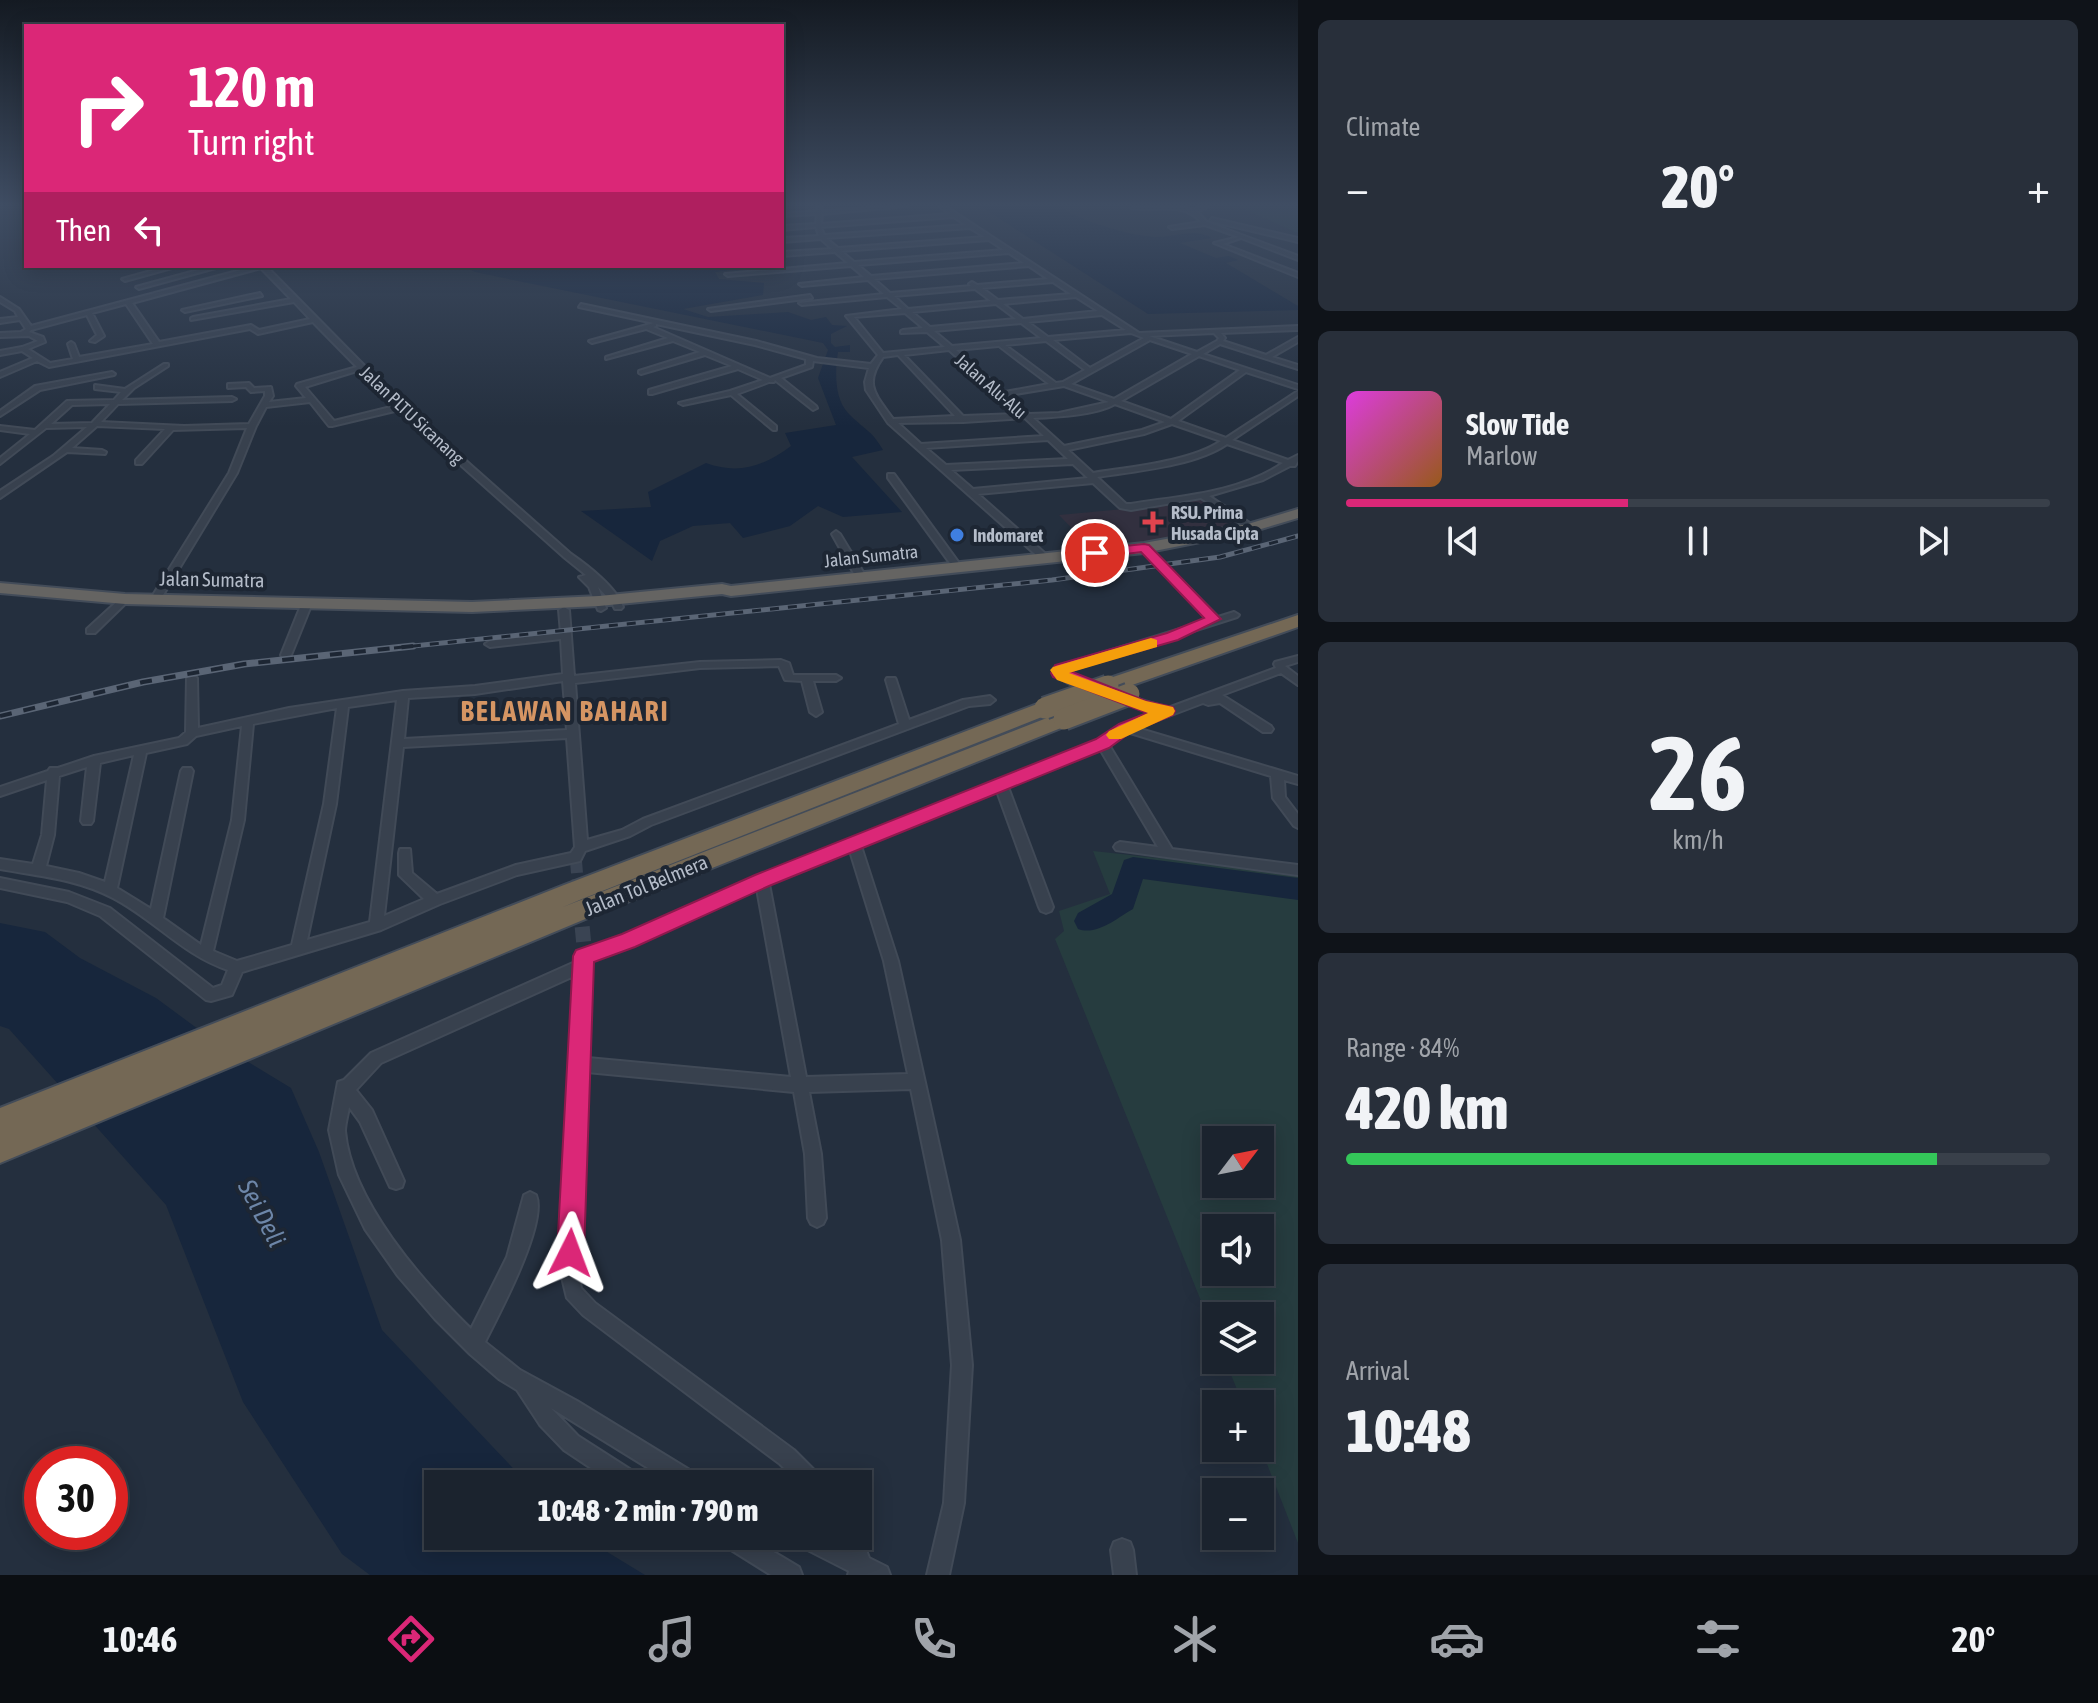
<!DOCTYPE html>
<meta charset="utf-8">
<style>
:root{--surface:#1b232e;--page:#282f3a;--text:#f1f3f6;--muted:#a0a4aa;--line:#39404a;--accent:#db2777}
body{margin:0;font-family:"Asap Condensed",sans-serif;background:var(--page);color:var(--text);height:100vh;display:flex;flex-direction:column;font-size:30px;white-space:nowrap}
*{box-sizing:border-box;margin:0}
p{font-size:26px;color:var(--muted)}
.icon{flex:none;width:44px;height:44px;fill:none;stroke:currentColor;stroke-width:2;stroke-linecap:round;stroke-linejoin:round}
.map{position:relative;flex:1;overflow:hidden}
.side{display:flex;flex-direction:column;gap:20px;padding:20px;background:#0f1319;width:800px}
.side>*{flex:none}
.banner{position:absolute;left:24px;top:24px;width:760px;height:244px;border-radius:0px;box-shadow:0 4px 20px #0003,0 0 0 2px var(--line);background:#db2777;color:#fff;overflow:hidden}
.needle{width:52px;rotate:58deg}
.tools{position:absolute;left:1202px;top:1126px;display:grid;gap:16px}
.tools a{display:grid;place-items:center;width:72px;height:72px;border-radius:0px;background:var(--surface);box-shadow:0 4px 20px #0003,0 0 0 2px var(--line);font-size:40px}
.speed{position:absolute;left:24px;top:1446px;display:flex;gap:16px;font-size:40px;font-weight:700;text-align:center}
.speed>*{display:grid;place-content:center;width:104px;height:104px;border-radius:50%;background:var(--surface);box-shadow:0 4px 20px #0003,0 0 0 2px var(--line);line-height:1}
.speed .limit{border:12px solid #d22;background:#fff;color:#111}
.pin{position:absolute;display:grid;place-items:center;width:68px;height:68px;color:#fff;margin:-34px;border:4px solid #fff;border-radius:50%;box-shadow:0 2px 8px #0007}
.me{position:absolute;width:88px;margin:-44px;rotate:3deg;stroke-linejoin:round;filter:drop-shadow(0 0 6px #0008)}
.turn{display:flex;align-items:center;gap:28px;height:168px;padding:0 32px;font-size:36px}
.turn .icon{width:104px;height:104px;stroke-width:2.5}
.turn b{display:block;font-size:56px;line-height:68px}
.then{display:flex;align-items:center;height:76px;padding:0 32px;background:#0003;gap:16px;font-size:30px}
.big{font-size:60px;font-weight:800;line-height:1.1}
.side .widget{flex:1;display:flex;flex-direction:column;justify-content:center;gap:12px;min-width:0;padding:0 28px;border-radius:12px;background:var(--page)}
.side .dial{align-items:center;gap:0}
.dial b{font-size:104px;line-height:1}
.song{display:flex;align-items:center;gap:24px}
.cover{width:96px;height:96px;border-radius:12px;background:linear-gradient(135deg,hsl(300 70% 55%),hsl(30 70% 35%))}
.played{height:8px;border-radius:4px;background:linear-gradient(90deg,var(--accent) 40%,var(--line) 40%)}
.keys{display:flex;justify-content:space-around;direction:ltr}
.heat{display:flex;justify-content:space-between;align-items:center;font-size:44px;direction:ltr}
.charge{height:12px;border-radius:6px;background:linear-gradient(90deg,#34c759 84%,var(--line) 0)}
.trip{position:absolute;left:424px;top:1470px;width:448px;height:80px;border-radius:0px;background:var(--surface);box-shadow:0 4px 20px #0003,0 0 0 2px var(--line);font-weight:800;line-height:80px;text-align:center}
.menu{display:flex;height:128px;justify-content:space-around;align-items:center;background:#0b0e12;color:var(--muted)}
.menu .icon{width:56px;height:56px}
.menu .on{color:var(--accent)}
.menu b{font-size:36px;color:var(--text)}
main{display:flex;flex:1;min-height:0}
.map>svg:first-child{display:block}
.medical{fill:#32303f}
.green{fill:#263c3f;fill-rule:evenodd}
.water{fill:#17263c}
.lines{fill:none;stroke-linecap:round;stroke-linejoin:round}
.river{fill:#17263c;fill-rule:evenodd}
.minor-tunnel-far1{stroke:#3a4453;stroke-width:12;stroke-dasharray:12 6;stroke-linecap:butt}
.minor-tunnel{stroke:#3a4453;stroke-width:15;stroke-dasharray:15 7;stroke-linecap:butt}
.minor-casing{stroke:#414a57;stroke-width:4}
.trunk-casing{stroke:#434c59;stroke-width:4}
.motorway-casing{stroke:#434c59;stroke-width:4}
.minor{fill:#38414e;fill-rule:evenodd}
.trunk{fill:#656462;fill-rule:evenodd}
.motorway{fill:#746855;fill-rule:evenodd}
.rail-far1-casing{stroke:#5a6575;stroke-width:5}
.rail-casing{stroke:#5a6575;stroke-width:7}
.rail-far1{stroke:#1d2633;stroke-width:3;stroke-dasharray:9;stroke-linecap:butt}
.rail{stroke:#1d2633;stroke-width:4;stroke-dasharray:12;stroke-linecap:butt}
.motorway-bridge-casing{stroke:#434c59;stroke-width:25;stroke-linecap:butt}
.motorway-bridge{stroke:#746855;stroke-width:21}
.route{fill:#db2777;stroke:#8e194d;stroke-width:2}
.slow{fill:#f59e0b}
.health-dot{fill:#e0444e;stroke:#1d2633;stroke-width:3}
.shop-dot{fill:#3f7fe0;stroke:#1d2633;stroke-width:3}
.labels{text-anchor:middle;dominant-baseline:central;stroke-width:8;stroke-linejoin:round;paint-order:stroke}
.far-street-label{font-size:18px;fill:#b4bcc9;stroke:#1d2633}
.far-poi-label{font-size:18px;font-weight:bold;fill:#b4bcc9;stroke:#1d2633;text-anchor:start}
.street-label{font-size:20px;fill:#b4bcc9;stroke:#1d2633}
.near-water-label{font-size:26px;font-style:italic;fill:#6d86a8;stroke:#1d2633}
.district-label{font-size:28px;font-weight:bold;letter-spacing:2px;fill:#d59563;stroke:#1d2633}
</style>
<main>
<div class="map">
<svg width="1298" height="1575" viewBox="0 0 1298 1575">
<rect width="100%" height="100%" fill="#242f3e"/>
<path class="medical" d="M1202,495L1251,528L1143,546L1093,550L1059,515L1124,509Z"/>
<g class="green">
<path d="M1238,206H1298V232H1295Z"/>
<path d="M1093,851L1298,873V1543L1260,1446V1404H1243L1225,1360H1260V1316H1216V1338L1055,939L1064,931L1059,911L1110,894ZM1216,1140H1260V1184H1216ZM1216,1228H1260V1272H1216Z"/>
</g>
<g class="water">
<path d="M980,206H1060C1075,220 1135,237 1156,237C1176,237 1195,228 1212,238L1180,243L1216,258L1229,256L1238,260L1226,263L1298,306V310L1148,314Z"/>
<path d="M463,266H770L715,272L719,279L764,283L763,295L683,309L708,317L788,312L811,320L826,317L832,325L847,326L831,334V343L835,347L850,345V352H838C835,371 834,398 848,413C863,429 871,429 883,450L852,457L902,512L843,517L818,506L790,526L743,538L730,523L693,526L660,541L652,561L581,511L651,507L648,492L706,463C739,475 764,466 791,446L785,433L836,425L818,378L828,350L823,343L513,280L475,272Z"/>
<path d="M0,923L45,932L80,958L156,998L217,1043L291,1088L319,1152L382,1330L528,1484H438V1536H581L645,1575H370L342,1554L243,1402L166,1205L9,1029L0,1026Z"/>
</g>
<g class="lines">
<path class="river" d="M1133,857L1298,878V900L1143,879L1133,909C1117,918 1097,936 1078,929L1074,921L1078,913L1112,894L1124,860Z"/>
<path class="minor-tunnel-far1" d="M576,861L578,885"/>
<path class="minor-tunnel" d="M578,883L584,946"/>
<g class="minor-casing">
<g id="minor">
<path d="M818,206H822V211L907,206L822,214L821,224L950,214L939,206H945L1139,333L1298,326V330L1221,333L1225,338L1223,341L1266,355L1298,337V342L1272,357L1298,365V369L1220,344L1203,354L1298,385V389L1246,372L1178,421L1226,438L1298,391V396L1232,440L1288,460L1298,455V461L1295,466H1290L1263,480L1209,496L1254,526L1255,528L1251,531L1201,498L1131,510L1120,508L1093,483L978,494L1049,557L1051,559L1046,562L1043,561L888,423L866,390L865,382L869,368L813,361L812,367L781,378L816,406L817,408L813,410L775,380L774,382H769L737,394L776,426V430H773L731,395L683,405L679,403L730,391L763,380L738,369L652,394H649V390L732,366L705,355L641,374L639,373V371L700,352L673,341L606,359V357L668,338L646,329L592,343L589,341L654,323L579,307L581,304L756,341L817,358L871,364L878,355L846,316L902,309L887,297L802,305L799,303L884,294L868,280L802,286L799,284L864,277L851,266L728,276L725,274L848,263L835,252L782,256V252L832,249L821,239L782,242V238L819,236L816,227L782,230V226L816,224L817,214L782,216V214L817,211ZM954,217L966,225L824,235L821,227ZM970,228L985,237L838,248L826,238ZM989,240L1004,250L854,262L841,251ZM1009,253L1024,263L871,276L858,265ZM1029,266L1048,279L977,285L972,282L969,284L971,286L890,293L874,279ZM1053,282L1071,294L998,300L982,288ZM975,289L991,301L908,309L894,296ZM1076,297L1098,311L1023,319L1003,304ZM996,304L1016,319L930,327L912,312ZM905,313L923,328L903,330L901,331V333L927,332L945,347L883,353L854,317ZM1102,315L1126,330L1048,337L1028,322ZM1021,323L1041,338L952,346L934,331ZM656,324L755,345L806,359V365L770,378L653,327L656,326ZM1131,333L1144,338L1090,368L1053,340ZM1214,333L1219,338L1217,341L1197,352L1149,336ZM1150,340L1192,354L1114,399L1071,384ZM1046,341L1085,370L1063,382L1056,383L1005,345ZM998,346H999L1049,384L1005,392L956,350ZM949,350L1020,414L963,416L904,355ZM898,355L955,416L893,419C876,395 863,385 883,357ZM1199,356L1240,370L1171,419L1121,401ZM1064,386L1109,402L1059,413L1029,414L1009,395ZM1115,404L1165,422L1142,430L1064,446L1033,418C1056,417 1096,415 1115,404ZM1025,418L1044,436L921,444L898,423L963,422ZM1172,424L1221,441C1190,462 1130,467 1093,473L1068,450L1144,434ZM1048,440L1068,459L946,465L926,448ZM1227,444L1283,463C1239,493 1181,496 1131,504H1126L1097,477C1136,471 1195,466 1227,444ZM1073,464L1088,478L973,489L951,470Z"/>
<path d="M1176,206L1194,210L1202,206H1208L1198,212L1207,222L1298,256V260L1241,238L1223,244L1298,273V277L1214,243L1239,237L1205,225L1172,229L1169,227L1201,222C1182,200 1156,213 1132,208Z"/>
<path d="M1212,218L1298,238V242L1210,221Z"/>
<path d="M169,266H179L125,281L122,279Z"/>
<path d="M213,266H223L139,289L136,287Z"/>
<path d="M256,266H266L403,405L571,554C587,565 617,588 623,607L621,609H615L611,601L598,587L606,608L601,611L598,610L589,587L579,577L586,575L565,558L399,410L332,426H329L310,402L266,407L256,426L237,473L160,600L155,603L150,600L229,473L247,428L173,430L142,464H136V460L165,429L97,426L72,448L102,450L106,452L105,454L67,452L0,498V491L53,456L87,427L46,428L0,464V458L30,434L0,430V426L35,430L67,401L114,400L121,392L95,389V385L125,389L164,364H168V366L134,388L122,400L232,397L236,399L232,401L118,404L101,422L184,426L249,424L265,396V391L251,392L246,387L228,388V384L249,383L254,388L271,387L273,396L269,402L306,398L296,386L297,384L357,367L313,322L258,334L250,329L49,367L37,361L0,377V372L33,358L22,351L0,355V351L22,347L38,341L29,336L0,337V333L21,332L26,329L20,320L0,323V319L18,317L15,311L0,302V297L19,309L31,326ZM261,268L291,299L193,317L191,318V320L294,302L310,319L259,330L251,325L159,342L132,303ZM126,304L153,344L79,357L74,344L71,342L68,344L73,359L50,363L28,349L45,342L43,337L29,332L31,330L87,315L97,335L90,341L95,342L104,336L92,313ZM360,370L395,406L334,421L305,387ZM110,404L92,423L51,424L72,405Z"/>
<path d="M260,293L262,296L185,312L182,310Z"/>
<path d="M810,295L812,298L711,311L708,309Z"/>
<path d="M112,372L115,374L114,375L40,390L0,416V411L35,386Z"/>
<path d="M888,474H894L961,566V570H955L888,478Z"/>
<path d="M836,531L840,534L866,577L864,579L861,580L856,577L832,534Z"/>
<path d="M1144,545L1147,546L1218,617L1234,612L1239,615L1237,617L1065,672L1067,675L1100,686L1101,689L1100,692C1084,692 1062,683 1053,670L1054,668L1209,620L1141,550V546Z"/>
<path d="M125,596L128,597V601L95,633H87V629L122,597Z"/>
<path d="M307,600L312,603L291,655L286,658L282,657L281,655L302,603Z"/>
<path d="M564,607L569,610L574,676L700,662L781,660L789,663L793,675H836L841,678L836,681H813L822,712L816,716L810,712L802,681L785,680L779,666L700,668L575,683L587,840L622,830L643,819L899,724L886,680L887,678H895L896,680L909,720L963,700L990,696L995,700L990,704L969,706L651,825L630,836L585,851L580,861L517,875L440,904L381,930L242,972L232,995L211,1001L206,1000L100,916L67,902L0,888V878L69,892L110,908L213,988L222,985L228,970C183,955 155,920 113,898C77,879 39,876 0,869V859L33,864L42,835L47,780L0,796V787L48,771L50,768H58L94,756L179,738L186,732L187,678L192,675L197,678L198,728L289,708L403,691L475,686L563,674L561,639L490,647L485,644L490,641L561,633L559,610ZM563,681L567,730L404,739L408,698L475,694ZM397,700L370,922L307,940L336,804L348,707ZM337,708L324,804L292,945L237,961L213,951L244,820L253,724ZM242,726L232,820L201,945L163,918L193,771L191,768H183L181,771L151,909L117,888L146,753L187,744L196,736ZM567,738L575,847L571,853L516,865L437,894L412,873L410,849H400L399,853V875L424,899L384,916L403,747ZM134,755L105,882L79,873L46,866L54,835L59,776L87,767L81,821L83,824H91L93,821L100,763Z"/>
<path d="M1298,656V662L1285,666L1298,676V685L1281,673L1222,695L1271,726L1273,729L1271,732H1263L1220,703L1208,705L1203,703L1137,728L1298,776V784L1284,780L1285,797L1298,814V828L1294,826L1273,798L1271,776L1127,732L1109,745L1172,849L1298,865V875L1116,850L1114,847L1116,844L1120,842L1158,847L1100,749L1008,787L1053,907L1051,911L1046,913L1041,911L1039,907L997,791L861,846L898,961L960,1240L972,1365L964,1503L949,1575H927L944,1503L952,1365L942,1240L911,1089L809,1092L821,1154L826,1218L823,1224L817,1227L811,1224L808,1218L805,1154L794,1092L587,1072L578,1269L581,1288L595,1303L794,1450L821,1477L824,1484H800L780,1464L583,1315L567,1298L560,1269L572,1064L574,976L381,1063L356,1090L372,1110L404,1181L402,1187L396,1189L390,1187L360,1122L349,1107C348,1114 345,1124 345,1131C351,1201 423,1282 471,1329L507,1257L524,1195L530,1192L536,1195C548,1223 499,1314 485,1342L520,1370L577,1401L701,1477L704,1484H674L551,1408L578,1436L642,1477L645,1484H615L564,1450L540,1425L517,1390L499,1379L470,1354L435,1319L398,1276L365,1229L339,1175L329,1130L338,1082L344,1080L371,1053L575,962L578,952L624,936L757,877L994,783L996,780L1003,779L1099,741L1121,725L1157,712L1117,701L1116,698L1117,695L1121,694L1168,708L1276,668L1274,664L1275,662ZM850,851L884,961L908,1074L806,1077L769,884ZM757,889L791,1077L588,1058L589,960L633,945Z"/>
<path d="M858,1528L869,1558L887,1567L890,1575H848L849,1571L794,1543L790,1536H824L843,1546L840,1536H858Z"/>
<path d="M716,1536H747L799,1567L802,1575H771L720,1543Z"/>
<path d="M1122,1539L1130,1542L1133,1550L1136,1575H1114L1111,1550L1114,1542Z"/>
</g>
</g>
<g class="trunk-casing">
<path id="trunk" d="M1298,509V518L1251,532L1144,553L731,596L722,594L599,606L472,612L125,604L0,593V583L125,594L472,602L599,596L722,584L731,586L1144,543L1248,524Z"/>
</g>
<g class="motorway-casing">
<g id="motorway">
<path d="M1298,615V627L1115,691L1108,692L1098,686L1101,681Z"/>
<path d="M1045,701L1055,708L1052,713L582,899L563,907L1057,714H1071L1074,719L1071,724L595,915L0,1163V1108L564,885Z"/>
</g>
</g>
<use href="#minor" class="minor"/>
<use href="#trunk" class="trunk"/>
<use href="#motorway" class="motorway"/>
<g class="rail-far1-casing">
<path id="rail-far1" d="M394,648L1052,580L1220,557L1298,536"/>
</g>
<g class="rail-casing">
<path id="rail" d="M0,716L143,682L244,664L413,646"/>
</g>
<use href="#rail-far1" class="rail-far1"/>
<use href="#rail" class="rail"/>
<g class="motorway-bridge-casing">
<g id="motorway-bridge">
<path d="M1045,708L1108,686"/>
<path d="M1064,719L1129,694"/>
</g>
</g>
<use href="#motorway-bridge" class="motorway-bridge"/>
</g>
<linearGradient id="sky" x2="0" y2="1"><stop stop-color="#141a22"/><stop offset="0.48" stop-color="#3f4d63"/><stop offset="1" stop-color="#3f4d63" stop-opacity="0"/></linearGradient>
<rect width="1298" height="427" fill="url(#sky)"/>
<path class="route" d="M1144,544L1149,545L1221,619L1178,640L1070,671L1146,701L1173,707L1175,711L1173,715L1131,732L1109,748L769,886L635,947L594,962L584,1253L580,1262L570,1266L561,1262L557,1253L573,956L576,950L622,934L755,875L1096,739L1119,724L1147,713L1053,677L1051,673L1055,665L1167,633L1204,618L1141,552L1095,558L1088,553L1095,549Z"/>
<path class="slow" d="M1151,638L1157,640V647L1069,673L1146,701L1173,707L1175,711L1173,715L1121,739H1109L1106,735L1109,731L1148,713L1057,680L1050,670L1053,667Z"/>
<path class="health-dot" d="M1149 510h8v8h8v8h-8v8h-8v-8h-8v-8h8z"/>
<circle class="shop-dot" cx="957" cy="535" r="8"/>
<g class="labels">
<g class="far-street-label">
<text transform="translate(991 386) rotate(41)">Jalan Alu-Alu</text>
<text transform="translate(412 415) rotate(43)">Jalan PLTU Sicanang</text>
<text transform="translate(871 556) rotate(-6)">Jalan Sumatra</text>
</g>
<g class="far-poi-label">
<text x="1171" y="512">RSU. Prima<tspan x="1171" dy="21">Husada Cipta</tspan></text>
<text x="973" y="535">Indomaret</text>
</g>
<g class="street-label">
<text transform="translate(212 579) rotate(1)">Jalan Sumatra</text>
<text transform="translate(646 885) rotate(-22)">Jalan Tol Belmera</text>
</g>
<g class="near-water-label">
<text transform="translate(262 1213) rotate(62)">Sei Deli</text>
</g>
<g class="district-label">
<text x="565" y="711">BELAWAN BAHARI</text>
</g>
</g>
</svg>
<div class="tools">
<a><svg class="needle" viewBox="-14 -14 28 28"><path d="M0-13l5 13h-10z" fill="#e53935"/><path d="M0 13l5-13h-10z" fill="#a0a4aa"/></svg></a>
<a><svg class="icon" aria-label="sound" viewBox="0 0 24 24"><path d="M4 9h4l5-4v14l-5-4H4zM17 9q2 3 0 6"/></svg></a>
<a><svg class="icon" aria-label="layers" viewBox="0 0 24 24"><path d="M12 4l9 5-9 5-9-5zM3 14l9 5 9-5"/></svg></a>
<a>+</a>
<a>−</a>
</div>
<div class="speed"><div class="limit">30</div></div>
<div class="pin" style="left:1095px;top:553px;background:#d93025"><svg class="icon" aria-label="arrive" viewBox="0 0 24 24"><path d="M6 21V4h12l-3 4 3 4H6"/></svg></div>
<svg class="me" style="left:570px;top:1253px" viewBox="-20 -20 40 40"><path d="M0-17L14 15 0 8-14 15z" fill="#db2777" stroke="#fff" stroke-width="4"/></svg>
<div class="trip">10:48 · 2 min · 790 m</div>
<div class="banner">
<div class="turn"><svg class="icon" aria-label="right" viewBox="0 0 24 24"><path d="M7 20v-9h11M14 6l5 5-5 5"/></svg><div><b>120 m</b>Turn right</div></div>
<div class="then">Then<svg class="icon" aria-label="left" viewBox="0 0 24 24"><path d="M17 20v-9H6M10 6l-5 5 5 5"/></svg></div>
</div>
</div>
<section class="side">
<div class="widget"><p>Climate</p>
<div class="heat"><a>−</a><b class="big">20°</b><a>+</a></div>
</div>
<div class="widget">
<div class="song"><i class="cover"></i><div><b>Slow Tide</b><p>Marlow</p></div></div>
<div class="played"></div>
<div class="keys"><svg class="icon" aria-label="previous" viewBox="0 0 24 24"><path d="M18 5L8 12l10 7zM5 5v14"/></svg><svg class="icon" aria-label="pause" viewBox="0 0 24 24"><path d="M8 5v14M16 5v14"/></svg><svg class="icon" aria-label="next" viewBox="0 0 24 24"><path d="M6 5l10 7-10 7zM19 5v14"/></svg></div>
</div>
<div class="widget dial"><b>26</b><p>km/h</p></div>
<div class="widget"><p>Range · 84%</p><b class="big">420 km</b><div class="charge"></div></div>
<div class="widget"><p>Arrival</p><b class="big">10:48</b></div>
</section>
</main>
<nav class="menu">
<b>10:46</b>
<svg class="icon on" aria-label="directions" viewBox="0 0 24 24"><path d="M12 3l9 9-9 9-9-9zM9 14v-3h6M13 9l2 2-2 2"/></svg>
<svg class="icon" aria-label="music" viewBox="0 0 24 24"><path d="M9 18V5l10-2v13"/><circle cx="6" cy="18" r="3"/><circle cx="16" cy="16" r="3"/></svg>
<svg class="icon" aria-label="phone" viewBox="0 0 24 24"><path d="M5 4h4l2 5-3 2q2 4 5 5l2-3 5 2v4C11 20 4 13 5 4z"/></svg>
<svg class="icon" aria-label="climate" viewBox="0 0 24 24"><path d="M12 3v18M4 7l16 10M4 17L20 7"/></svg>
<svg class="icon" aria-label="car" viewBox="0 0 24 24"><path d="M5 17H2v-5l4-1 3-4h7l3 4 3 1v5h-3M9 17h6M6 11h13"/><circle cx="7" cy="17" r="2"/><circle cx="17" cy="17" r="2"/></svg>
<svg class="icon" aria-label="filters" viewBox="0 0 24 24"><path d="M4 7h16M4 17h16"/><circle cx="9" cy="7" r="2"/><circle cx="15" cy="17" r="2"/></svg>
<b>20°</b>
</nav>
